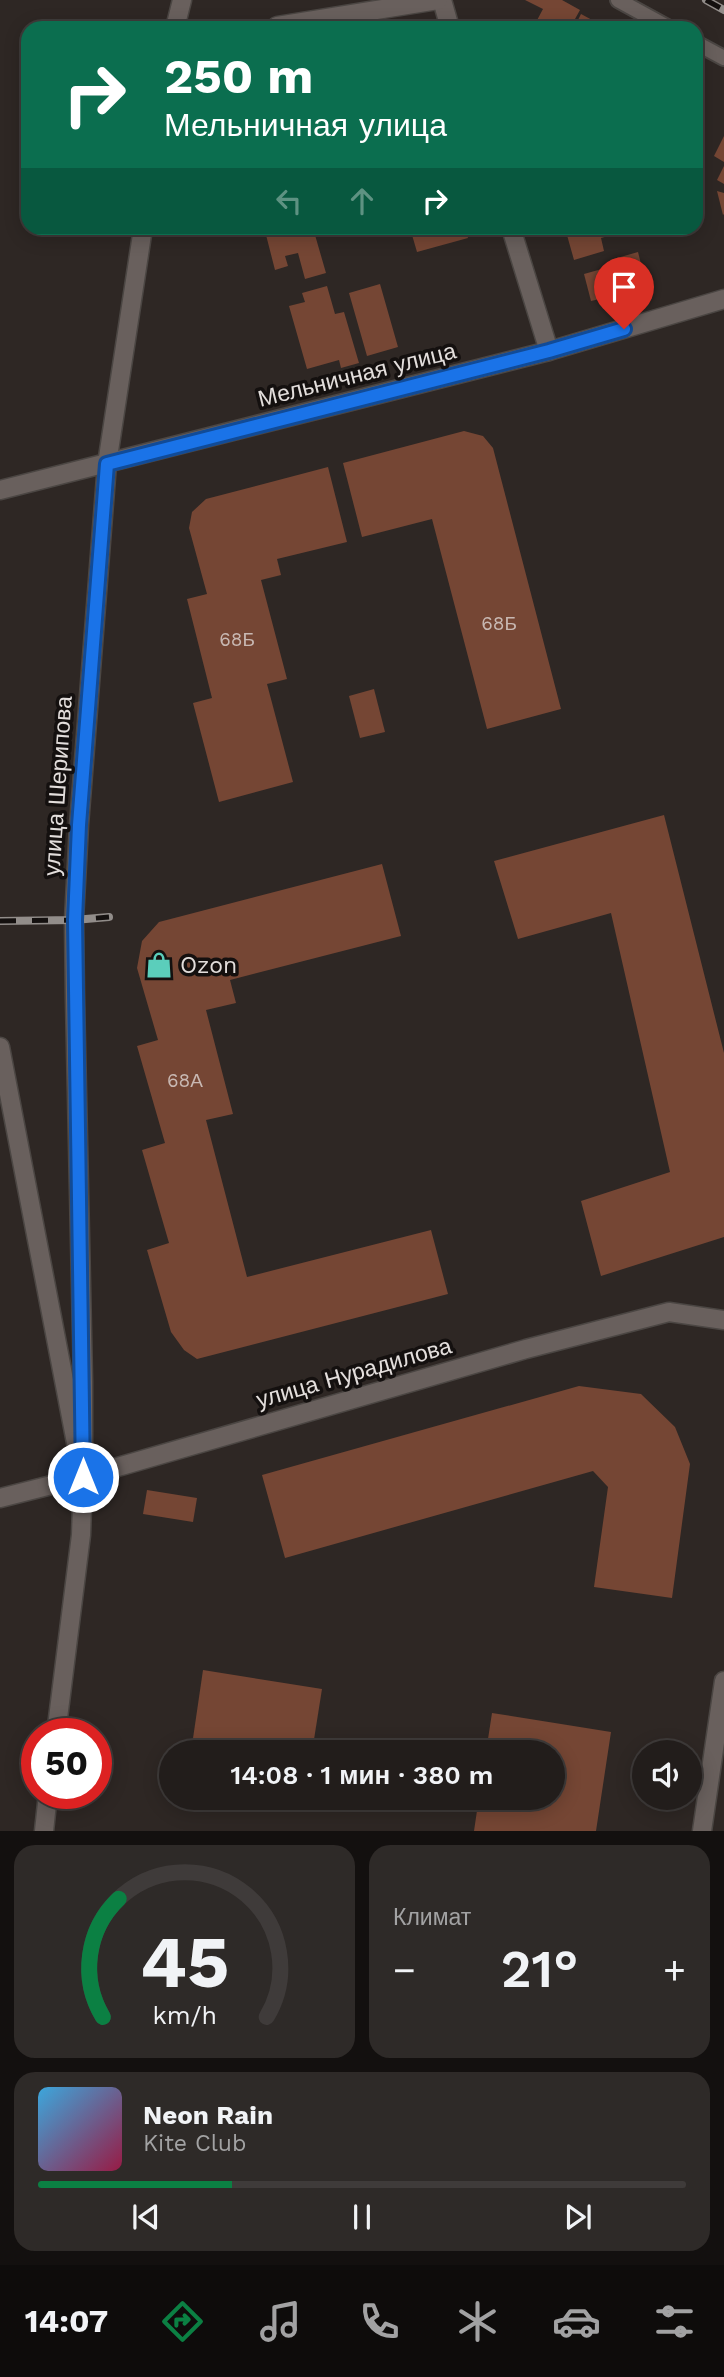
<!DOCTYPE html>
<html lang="ru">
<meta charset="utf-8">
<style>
:root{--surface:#221d1b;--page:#2e2a28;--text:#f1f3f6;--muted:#a2a2a3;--line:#3f3b3a;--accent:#0b8043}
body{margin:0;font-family:"Work Sans",sans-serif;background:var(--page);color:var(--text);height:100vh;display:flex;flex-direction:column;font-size:26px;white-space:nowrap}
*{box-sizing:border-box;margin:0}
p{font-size:23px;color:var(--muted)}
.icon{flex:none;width:38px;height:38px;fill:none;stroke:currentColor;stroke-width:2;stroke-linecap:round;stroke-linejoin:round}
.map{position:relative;height:1831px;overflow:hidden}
.side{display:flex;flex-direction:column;gap:14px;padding:14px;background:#13100f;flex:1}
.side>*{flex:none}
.guide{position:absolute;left:21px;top:21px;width:682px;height:214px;border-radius:21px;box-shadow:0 4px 18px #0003,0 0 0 2px var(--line);background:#0b6e4f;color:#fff;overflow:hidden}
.tools{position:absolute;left:632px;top:1740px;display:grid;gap:14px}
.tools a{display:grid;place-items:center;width:70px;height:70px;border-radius:50%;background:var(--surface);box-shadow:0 4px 18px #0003,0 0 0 2px var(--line);font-size:35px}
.speed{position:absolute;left:21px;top:1718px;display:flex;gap:14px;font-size:35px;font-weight:700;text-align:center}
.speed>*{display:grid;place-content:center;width:91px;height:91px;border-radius:50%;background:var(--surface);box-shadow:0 4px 18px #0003,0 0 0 2px var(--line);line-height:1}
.speed .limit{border:10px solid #d22;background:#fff;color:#111}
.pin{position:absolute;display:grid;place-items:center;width:60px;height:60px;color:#fff;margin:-72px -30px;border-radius:50% 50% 50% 0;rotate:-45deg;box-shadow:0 0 7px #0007}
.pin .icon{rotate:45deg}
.me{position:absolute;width:77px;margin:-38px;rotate:0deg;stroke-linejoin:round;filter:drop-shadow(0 0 5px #0008)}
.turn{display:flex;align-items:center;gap:24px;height:147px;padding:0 28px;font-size:32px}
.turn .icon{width:91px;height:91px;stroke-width:2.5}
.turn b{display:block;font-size:49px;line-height:60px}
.lanes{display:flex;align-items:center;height:66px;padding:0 28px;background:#0003;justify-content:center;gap:35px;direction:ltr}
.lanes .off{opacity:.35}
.big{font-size:52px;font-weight:600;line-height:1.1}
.side .widget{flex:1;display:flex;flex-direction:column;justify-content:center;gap:10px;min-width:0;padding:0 24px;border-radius:21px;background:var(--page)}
.side .dial{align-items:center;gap:0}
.dial svg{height:182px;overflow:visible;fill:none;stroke:var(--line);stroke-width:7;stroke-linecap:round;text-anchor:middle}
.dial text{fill:var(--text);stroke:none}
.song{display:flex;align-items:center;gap:21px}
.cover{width:84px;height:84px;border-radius:10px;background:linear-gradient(135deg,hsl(200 70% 55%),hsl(340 70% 35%))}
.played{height:7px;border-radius:4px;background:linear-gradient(90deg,var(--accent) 30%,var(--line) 30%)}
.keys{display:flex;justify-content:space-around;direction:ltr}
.heat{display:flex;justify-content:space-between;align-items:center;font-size:38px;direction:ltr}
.side .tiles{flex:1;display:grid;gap:14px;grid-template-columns:1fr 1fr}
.widget:last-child{grid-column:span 2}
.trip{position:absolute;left:159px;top:1740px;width:406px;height:70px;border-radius:35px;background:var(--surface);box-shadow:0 4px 18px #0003,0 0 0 2px var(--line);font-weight:600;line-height:70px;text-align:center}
.tab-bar{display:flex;height:112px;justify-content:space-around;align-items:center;background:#0e0c0b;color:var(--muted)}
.tab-bar .icon{width:49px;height:49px}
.tab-bar .on{color:var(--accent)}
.tab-bar b{font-size:32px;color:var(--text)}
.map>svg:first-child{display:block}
.building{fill:#754634}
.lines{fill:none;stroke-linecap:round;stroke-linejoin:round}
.service-casing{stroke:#4b4643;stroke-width:18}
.minor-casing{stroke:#4b4643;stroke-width:21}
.tertiary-casing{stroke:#4b4643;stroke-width:21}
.secondary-casing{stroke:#4b4643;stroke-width:21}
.service{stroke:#69605d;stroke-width:14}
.minor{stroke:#69605d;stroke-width:18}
.tertiary{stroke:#69605d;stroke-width:18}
.secondary{stroke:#69605d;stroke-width:18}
.rail-casing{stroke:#928d8a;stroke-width:8}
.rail{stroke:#14100f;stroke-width:5;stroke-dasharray:16;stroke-linecap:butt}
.route-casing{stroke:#114b97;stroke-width:18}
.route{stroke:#1a73e8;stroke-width:12}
.labels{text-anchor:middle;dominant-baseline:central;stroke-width:7;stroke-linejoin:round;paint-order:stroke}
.number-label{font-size:19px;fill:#c8b8b2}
.street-label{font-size:23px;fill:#e3dedc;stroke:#14100f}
.poi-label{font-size:23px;fill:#e3dedc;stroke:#14100f;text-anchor:start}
</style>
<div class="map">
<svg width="724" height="1831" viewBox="0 0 724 1831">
<rect width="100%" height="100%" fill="#2e2724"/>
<g class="building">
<path d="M525,0H562L580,10L570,28H543L535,24L543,9Z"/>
<path d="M581,14L607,28H574Z"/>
<path d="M724,136V162L714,156Z"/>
<path d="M724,166V184L717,180Z"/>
<path d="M717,191L724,193V214L723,215Z"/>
<path d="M279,228H313L326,273L305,279L298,253L285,256L288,266L275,270L265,231Z"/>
<path d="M410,228H465L468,238L417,252Z"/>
<path d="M565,228H617L619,233L601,238L604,251L574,260Z"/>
<path d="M638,252L646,284L620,292L610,260Z"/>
<path d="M609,267L617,295L591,301L584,274Z"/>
<path d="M380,284L398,347L367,356L349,293Z"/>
<path d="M327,286L335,314L344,312L359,363L341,368L339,360L307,369L289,306L305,302L302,293Z"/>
<path d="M464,431L483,436L493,448L561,709L487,729L432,519L362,537L343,463Z"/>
<path d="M328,467L347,542L277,559L281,575L261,580L287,679L267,684L293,782L219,802L193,703L212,698L187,599L207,594L189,528L192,512L206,499Z"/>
<path d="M374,689L385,732L360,738L349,696Z"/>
<path d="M664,815L724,1053V1237L601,1276L581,1201L670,1172L611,913L518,939L494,861Z"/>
<path d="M382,864L401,936L230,980L236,1003L206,1010L233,1114L206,1120L247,1277L431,1230L448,1294L197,1359L184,1350L171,1332L147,1250L169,1243L142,1150L165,1143L137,1046L158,1040L137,968L142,941L159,922Z"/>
<path d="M579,1386L641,1394L675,1427L690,1464L672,1598L594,1587L608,1487L593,1471L285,1558L262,1475Z"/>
<path d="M147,1490L197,1498L193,1522L143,1514Z"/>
<path d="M203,1670L322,1689L312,1752H191Z"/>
<path d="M492,1713L611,1732L596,1831H474L479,1797H553V1752H486Z"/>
<path d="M247,1797H306L304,1808Z"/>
</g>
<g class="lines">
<g class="service-casing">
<g id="service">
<path d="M618,0L669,28"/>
<path d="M696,43L724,58"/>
</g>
</g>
<g class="minor-casing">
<g id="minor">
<path d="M442,0L450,28"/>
<path d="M277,26L438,0"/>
<path d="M511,228L549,351"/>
<path d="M0,490L549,351L724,299"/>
<path d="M0,1047L78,1453"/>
<path d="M702,1831L724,1681"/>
</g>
</g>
<g class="tertiary-casing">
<path id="tertiary" d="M0,1498L83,1477L526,1349L669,1312L724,1320"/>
</g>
<g class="secondary-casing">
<g id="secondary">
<path d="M175,28L182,0"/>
<path d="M56,1734L81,1535L83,1477V1381L75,999L74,920L79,825L107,464L143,228"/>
<path d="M44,1831L48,1794"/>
</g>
</g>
<use href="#service" class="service"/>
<use href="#minor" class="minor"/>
<use href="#tertiary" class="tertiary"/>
<use href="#secondary" class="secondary"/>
<g class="rail-casing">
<g id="rail">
<path d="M706,0L724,10"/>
<path d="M0,921L74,920L109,917"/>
</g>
</g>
<use href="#rail" class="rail"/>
</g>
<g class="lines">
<g class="route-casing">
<path id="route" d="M83,1477L75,920L79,825L107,464L549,351L624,329"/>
</g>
<use href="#route" class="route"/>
</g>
<defs>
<g id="shop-bare" transform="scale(2.1)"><path d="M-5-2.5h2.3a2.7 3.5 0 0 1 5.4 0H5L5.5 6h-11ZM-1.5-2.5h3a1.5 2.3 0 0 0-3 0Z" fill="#5bcebb" stroke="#14100f" stroke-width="2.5" paint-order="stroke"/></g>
</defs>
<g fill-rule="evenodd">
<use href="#shop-bare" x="159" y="965"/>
</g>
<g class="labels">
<g class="number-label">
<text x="499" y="623">68Б</text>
<text x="237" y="639">68Б</text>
<text x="185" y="1080">68А</text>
</g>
<g class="street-label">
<text transform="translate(357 375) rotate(-14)">Мельничная улица</text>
<text transform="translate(58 786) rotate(-86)">улица Шерипова</text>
<text transform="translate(354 1373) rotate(-16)">улица Нурадилова</text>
</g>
<g class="poi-label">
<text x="180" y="965">Ozon</text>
</g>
</g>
</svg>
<div class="tools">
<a><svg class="icon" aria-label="sound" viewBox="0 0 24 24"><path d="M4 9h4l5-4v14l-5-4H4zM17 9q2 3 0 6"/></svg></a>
</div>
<div class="speed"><div class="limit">50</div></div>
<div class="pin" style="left:624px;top:329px;background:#d93025"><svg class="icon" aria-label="arrive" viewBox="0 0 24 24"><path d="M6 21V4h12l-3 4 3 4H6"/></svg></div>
<svg class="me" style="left:83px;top:1477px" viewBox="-20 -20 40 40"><circle r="17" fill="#1a73e8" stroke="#fff" stroke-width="3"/><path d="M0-11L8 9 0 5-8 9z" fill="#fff"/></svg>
<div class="trip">14:08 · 1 мин · 380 m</div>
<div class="guide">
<div class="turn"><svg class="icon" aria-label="right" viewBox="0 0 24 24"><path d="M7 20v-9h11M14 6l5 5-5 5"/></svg><div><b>250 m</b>Мельничная улица</div></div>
<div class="lanes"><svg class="icon off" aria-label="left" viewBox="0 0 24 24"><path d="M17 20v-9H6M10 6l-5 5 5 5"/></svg><svg class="icon off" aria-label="ahead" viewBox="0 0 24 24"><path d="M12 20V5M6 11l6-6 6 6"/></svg><svg class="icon" aria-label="right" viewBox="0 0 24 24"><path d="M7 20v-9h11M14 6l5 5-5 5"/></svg></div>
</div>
</div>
<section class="side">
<div class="tiles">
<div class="widget dial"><svg viewBox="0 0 100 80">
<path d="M14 69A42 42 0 1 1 86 69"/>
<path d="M14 69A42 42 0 0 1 21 17" stroke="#0b8043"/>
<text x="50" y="56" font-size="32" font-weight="700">45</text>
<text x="50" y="72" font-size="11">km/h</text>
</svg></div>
<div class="widget"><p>Климат</p>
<div class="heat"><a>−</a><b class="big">21°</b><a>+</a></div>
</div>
<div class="widget">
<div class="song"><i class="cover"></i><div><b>Neon Rain</b><p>Kite Club</p></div></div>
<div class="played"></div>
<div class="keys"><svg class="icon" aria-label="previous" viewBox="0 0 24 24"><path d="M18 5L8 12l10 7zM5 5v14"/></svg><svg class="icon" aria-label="pause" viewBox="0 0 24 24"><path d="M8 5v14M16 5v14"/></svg><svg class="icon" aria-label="next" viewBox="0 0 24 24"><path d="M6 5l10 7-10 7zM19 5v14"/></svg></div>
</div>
</div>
</section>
<nav class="tab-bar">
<b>14:07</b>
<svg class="icon on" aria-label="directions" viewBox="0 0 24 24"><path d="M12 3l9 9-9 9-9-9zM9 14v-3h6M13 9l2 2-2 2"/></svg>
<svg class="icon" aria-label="music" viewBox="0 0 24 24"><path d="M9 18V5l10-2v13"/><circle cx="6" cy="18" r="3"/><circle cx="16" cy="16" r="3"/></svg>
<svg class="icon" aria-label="phone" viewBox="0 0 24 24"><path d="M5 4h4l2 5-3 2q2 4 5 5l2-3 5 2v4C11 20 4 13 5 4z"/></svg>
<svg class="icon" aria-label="climate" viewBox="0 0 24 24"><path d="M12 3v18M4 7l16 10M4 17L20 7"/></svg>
<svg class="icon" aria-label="car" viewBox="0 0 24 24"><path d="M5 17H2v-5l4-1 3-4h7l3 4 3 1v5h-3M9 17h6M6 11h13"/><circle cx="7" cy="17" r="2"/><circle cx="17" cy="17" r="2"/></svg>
<svg class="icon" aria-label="filters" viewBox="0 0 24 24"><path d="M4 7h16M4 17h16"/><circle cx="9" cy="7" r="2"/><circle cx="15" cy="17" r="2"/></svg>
</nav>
